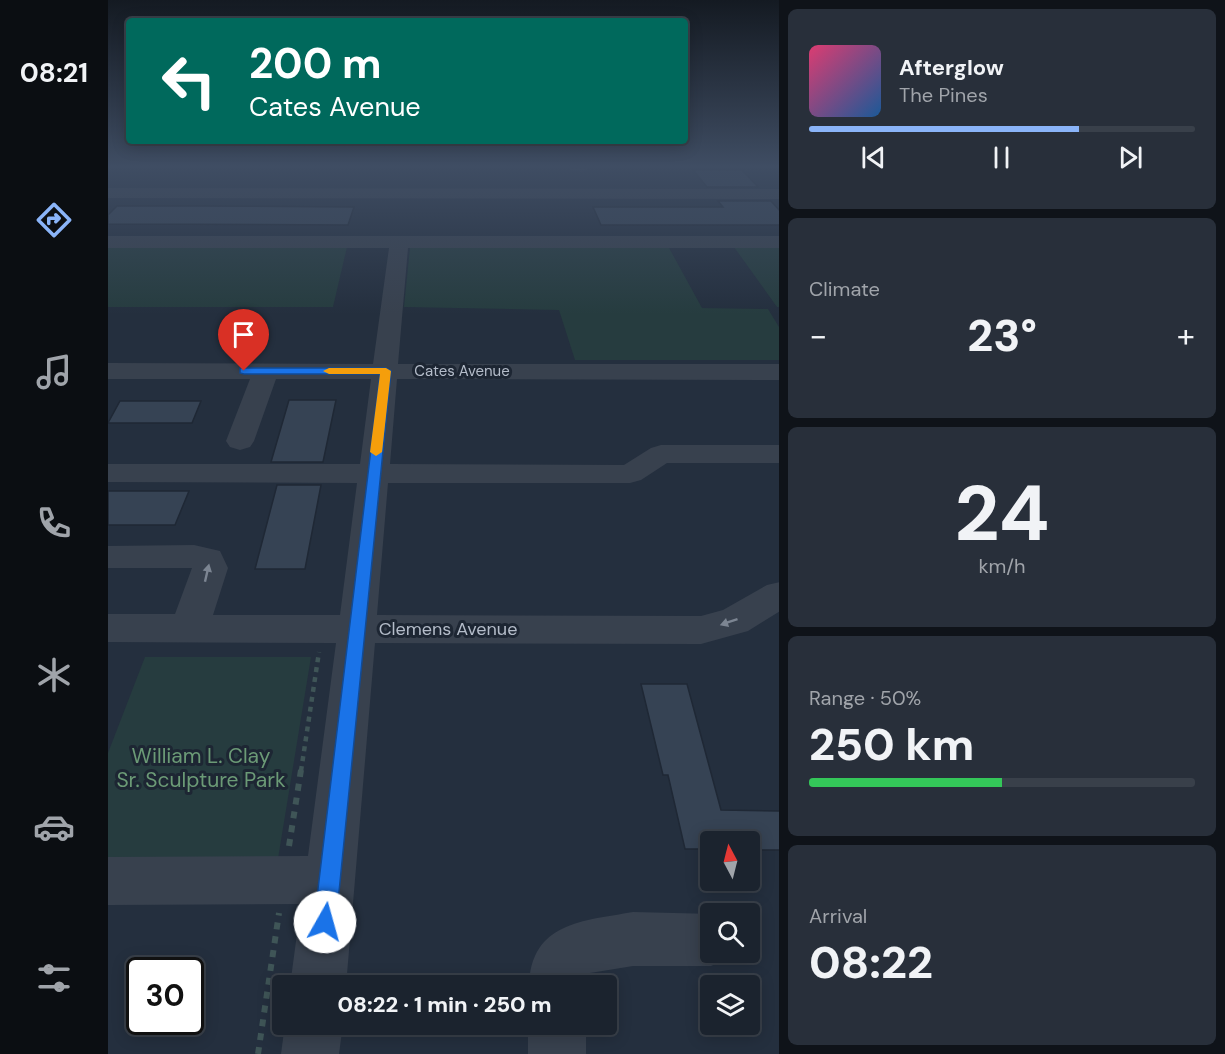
<!DOCTYPE html>
<meta charset="utf-8">
<style>
:root{--surface:#1b232e;--page:#282f3a;--text:#f1f3f6;--muted:#a0a4aa;--line:#39404a;--accent:#8ab4f8}
body{margin:0;font-family:"DM Sans",sans-serif;background:var(--page);color:var(--text);height:100vh;display:flex;flex-direction:column;font-size:22px;white-space:nowrap}
*{box-sizing:border-box;margin:0}
p{font-size:20px;color:var(--muted)}
.icon{flex:none;width:33px;height:33px;fill:none;stroke:currentColor;stroke-width:2;stroke-linecap:round;stroke-linejoin:round}
.map{position:relative;flex:1;overflow:hidden}
.details{display:flex;flex-direction:column;gap:9px;padding:9px;background:#0f1319;width:446px}
.details>*{flex:none}
.top-card{position:absolute;left:18px;top:18px;width:562px;height:126px;border-radius:6px;box-shadow:0 3px 15px #0003,0 0 0 2px var(--line);background:#00695c;color:#fff;overflow:hidden}
.needle{width:39px;rotate:353deg}
.buttons{position:absolute;left:592px;top:831px;display:grid;gap:12px}
.buttons a{display:grid;place-items:center;width:60px;height:60px;border-radius:6px;background:var(--surface);box-shadow:0 3px 15px #0003,0 0 0 2px var(--line);font-size:30px}
.speed{position:absolute;left:18px;top:957px;display:flex;gap:12px;font-size:30px;font-weight:700;text-align:center}
.speed>*{display:grid;place-content:center;width:78px;height:78px;border-radius:50%;background:var(--surface);box-shadow:0 3px 15px #0003,0 0 0 2px var(--line);line-height:1}
.speed .limit{border:3px solid #111;border-radius:9px;background:#fff;color:#111}
.pin{position:absolute;display:grid;place-items:center;width:51px;height:51px;color:#fff;margin:-62px -26px;border-radius:50% 50% 50% 0;rotate:-45deg;box-shadow:0 0 6px #0007}
.pin .icon{rotate:45deg}
.me{position:absolute;width:66px;margin:-33px;rotate:7deg;stroke-linejoin:round;filter:drop-shadow(0 0 4px #0008)}
.turn{display:flex;align-items:center;gap:21px;height:126px;padding:0 24px;font-size:27px}
.turn .icon{width:78px;height:78px;stroke-width:2.5}
.turn b{display:block;font-size:42px;line-height:51px}
.big{font-size:45px;font-weight:800;line-height:1.1}
.details .widget{flex:1;display:flex;flex-direction:column;justify-content:center;gap:9px;min-width:0;padding:0 21px;border-radius:9px;background:var(--page)}
.details .dial{align-items:center;gap:0}
.dial b{font-size:78px;line-height:1}
.song{display:flex;align-items:center;gap:18px}
.cover{width:72px;height:72px;border-radius:9px;background:linear-gradient(135deg,hsl(340 70% 55%),hsl(210 70% 35%))}
.played{height:6px;border-radius:3px;background:linear-gradient(90deg,var(--accent) 70%,var(--line) 70%)}
.keys{display:flex;justify-content:space-around;direction:ltr}
.heat{display:flex;justify-content:space-between;align-items:center;font-size:33px;direction:ltr}
.charge{height:9px;border-radius:4px;background:linear-gradient(90deg,#34c759 50%,var(--line) 0)}
.trip{position:absolute;left:164px;top:975px;width:345px;height:60px;border-radius:6px;background:var(--surface);box-shadow:0 3px 15px #0003,0 0 0 2px var(--line);font-weight:800;line-height:60px;text-align:center}
main{display:flex;flex:1;min-height:0}
.dock{display:flex;flex-direction:column;width:108px;justify-content:space-around;align-items:center;background:#0b0e12;color:var(--muted)}
.dock .icon{width:42px;height:42px}
.dock .current{color:var(--accent)}
.dock b{font-size:27px;color:var(--text)}
.map>svg:first-child{display:block}
.green{fill:#263c3f}
.building{fill:#364354;stroke:#1f2835;stroke-width:1.5}
.lines{fill:none;stroke-linecap:round;stroke-linejoin:round}
.path-far1{stroke:#3f5557;stroke-width:4.5;stroke-dasharray:5 5;stroke-linecap:butt}
.path{stroke:#3f5557;stroke-width:6;stroke-dasharray:7 7;stroke-linecap:butt}
.minor{fill:#38414e;fill-rule:evenodd}
.oneway{fill:#7c8592}
.route{fill:#1a73e8;stroke:#114b97;stroke-width:1.5}
.slow{fill:#f59e0b}
.labels{text-anchor:middle;dominant-baseline:central;stroke-width:6;stroke-linejoin:round;paint-order:stroke}
.far-street-label{font-size:15px;fill:#b4bcc9;stroke:#1d2633}
.street-label{font-size:18px;fill:#b4bcc9;stroke:#1d2633}
.near-park-label{font-size:21px;fill:#6b9a76;stroke:#1d2633}
</style>
<main>
<nav class="dock">
<b>08:21</b>
<svg class="icon current" aria-label="directions" viewBox="0 0 24 24"><path d="M12 3l9 9-9 9-9-9zM9 14v-3h6M13 9l2 2-2 2"/></svg>
<svg class="icon" aria-label="music" viewBox="0 0 24 24"><path d="M9 18V5l10-2v13"/><circle cx="6" cy="18" r="3"/><circle cx="16" cy="16" r="3"/></svg>
<svg class="icon" aria-label="phone" viewBox="0 0 24 24"><path d="M5 4h4l2 5-3 2q2 4 5 5l2-3 5 2v4C11 20 4 13 5 4z"/></svg>
<svg class="icon" aria-label="climate" viewBox="0 0 24 24"><path d="M12 3v18M4 7l16 10M4 17L20 7"/></svg>
<svg class="icon" aria-label="car" viewBox="0 0 24 24"><path d="M5 17H2v-5l4-1 3-4h7l3 4 3 1v5h-3M9 17h6M6 11h13"/><circle cx="7" cy="17" r="2"/><circle cx="17" cy="17" r="2"/></svg>
<svg class="icon" aria-label="filters" viewBox="0 0 24 24"><path d="M4 7h16M4 17h16"/><circle cx="9" cy="7" r="2"/><circle cx="15" cy="17" r="2"/></svg>
</nav>
<div class="map">
<svg width="672" height="1054" viewBox="0 0 672 1054">
<rect width="100%" height="100%" fill="#242f3e"/>
<g class="green">
<path d="M0,246L239,247L225,307H0Z"/>
<path d="M560,246L594,308L660,309L671,327V360H467L451,310L296,307L302,248L305,247Z"/>
<path d="M626,247H671V307H669Z"/>
<path d="M37,657H203L168,871L0,870V753Z"/>
</g>
<g class="building">
<path d="M585,170H634L650,187H599Z"/>
<path d="M610,201H663L672,211V225H493L485,207H615Z"/>
<path d="M9,206H93L246,207L240,225L0,224V215Z"/>
<path d="M181,400H228L215,462H163Z"/>
<path d="M12,401H93L84,423H0Z"/>
<path d="M169,485H213L197,569H147Z"/>
<path d="M0,491H81L67,525H0Z"/>
<path d="M533,684H579L613,810L672,811V850H642V842H603V849H577L560,775H555Z"/>
</g>
<g class="lines">
<path class="path-far1" d="M193,771L211,652"/>
<g class="path">
<path d="M181,846L193,770"/>
<path d="M150,1054L171,913"/>
</g>
<g class="minor">
<path d="M460,167H482L474,172L463,170Z"/>
<path d="M0,188L672,189V199L0,198Z"/>
<path d="M0,236H672V248H300L290,364H672V380L289,379L282,464L516,465L543,448L553,445H672V463H559L533,480L522,483H280L269,615L593,616L615,610L659,585L672,582V611L640,631L593,644L267,643L238,986H182L193,904L0,905V857L200,856L228,643L0,642V614H67L84,568H0V546L86,545L112,551L120,568L105,615H232L249,483L0,482V464H252L263,379H168L146,441L142,447L132,450L122,447L118,441L142,379H0V363L265,364L281,248H0Z"/>
<path d="M525,912L606,914H603V952H624L622,958L603,966H525L482,973L477,979V986H421C423,922 475,921 525,912Z"/>
<path d="M177,1024H235L231,1054H173Z"/>
<rect x="420" y="1024" width="58" height="30"/>
</g>
</g>
<defs><path id="oneway-solid" d="M-6-.8H1V-3.2L6.5 0L1 3.2V.8H-6Z" transform="scale(1.5)"/></defs>
<g class="oneway">
<use href="#oneway-solid" transform="translate(99 573) rotate(-77)"/>
<use href="#oneway-solid" transform="translate(621 622) rotate(161)"/>
</g>
<linearGradient id="sky" x2="0" y2="1"><stop stop-color="#141a22"/><stop offset="0.53" stop-color="#3f4d63"/><stop offset="1" stop-color="#3f4d63" stop-opacity="0"/></linearGradient>
<rect width="672" height="314" fill="url(#sky)"/>
<path class="route" d="M132,368H278L283,371L228,922L225,930L217,933L210,930L206,922L272,374H136L132,373Z"/>
<path class="slow" d="M278,368L283,371L274,452L268,456L262,452L272,374H221L215,371L221,368Z"/>
<g class="labels">
<g class="far-street-label">
<text x="354" y="371">Cates Avenue</text>
</g>
<g class="street-label">
<text x="340" y="629">Clemens Avenue</text>
</g>
<g class="near-park-label">
<text x="93" y="756">William L. Clay<tspan x="93" dy="24">Sr. Sculpture Park</tspan></text>
</g>
</g>
</svg>
<div class="buttons">
<a><svg class="needle" viewBox="-14 -14 28 28"><path d="M0-13l5 13h-10z" fill="#e53935"/><path d="M0 13l5-13h-10z" fill="#a0a4aa"/></svg></a>
<a><svg class="icon" aria-label="search" viewBox="0 0 24 24"><circle cx="10" cy="10" r="6"/><path d="M15 15l6 6"/></svg></a>
<a><svg class="icon" aria-label="layers" viewBox="0 0 24 24"><path d="M12 4l9 5-9 5-9-5zM3 14l9 5 9-5"/></svg></a>
</div>
<div class="speed"><div class="limit">30</div></div>
<div class="pin" style="left:136px;top:371px;background:#d93025"><svg class="icon" aria-label="arrive" viewBox="0 0 24 24"><path d="M6 21V4h12l-3 4 3 4H6"/></svg></div>
<svg class="me" style="left:217px;top:922px" viewBox="-20 -20 40 40"><circle r="19" fill="#fff"/><path d="M0-13L10 11 0 6-10 11z" fill="#1a73e8"/></svg>
<div class="trip">08:22 · 1 min · 250 m</div>
<div class="top-card">
<div class="turn"><svg class="icon" aria-label="left" viewBox="0 0 24 24"><path d="M17 20v-9H6M10 6l-5 5 5 5"/></svg><div><b>200 m</b>Cates Avenue</div></div>
</div>
</div>
<section class="details">
<div class="widget">
<div class="song"><i class="cover"></i><div><b>Afterglow</b><p>The Pines</p></div></div>
<div class="played"></div>
<div class="keys"><svg class="icon" aria-label="previous" viewBox="0 0 24 24"><path d="M18 5L8 12l10 7zM5 5v14"/></svg><svg class="icon" aria-label="pause" viewBox="0 0 24 24"><path d="M8 5v14M16 5v14"/></svg><svg class="icon" aria-label="next" viewBox="0 0 24 24"><path d="M6 5l10 7-10 7zM19 5v14"/></svg></div>
</div>
<div class="widget"><p>Climate</p>
<div class="heat"><a>−</a><b class="big">23°</b><a>+</a></div>
</div>
<div class="widget dial"><b>24</b><p>km/h</p></div>
<div class="widget"><p>Range · 50%</p><b class="big">250 km</b><div class="charge"></div></div>
<div class="widget"><p>Arrival</p><b class="big">08:22</b></div>
</section>
</main>
